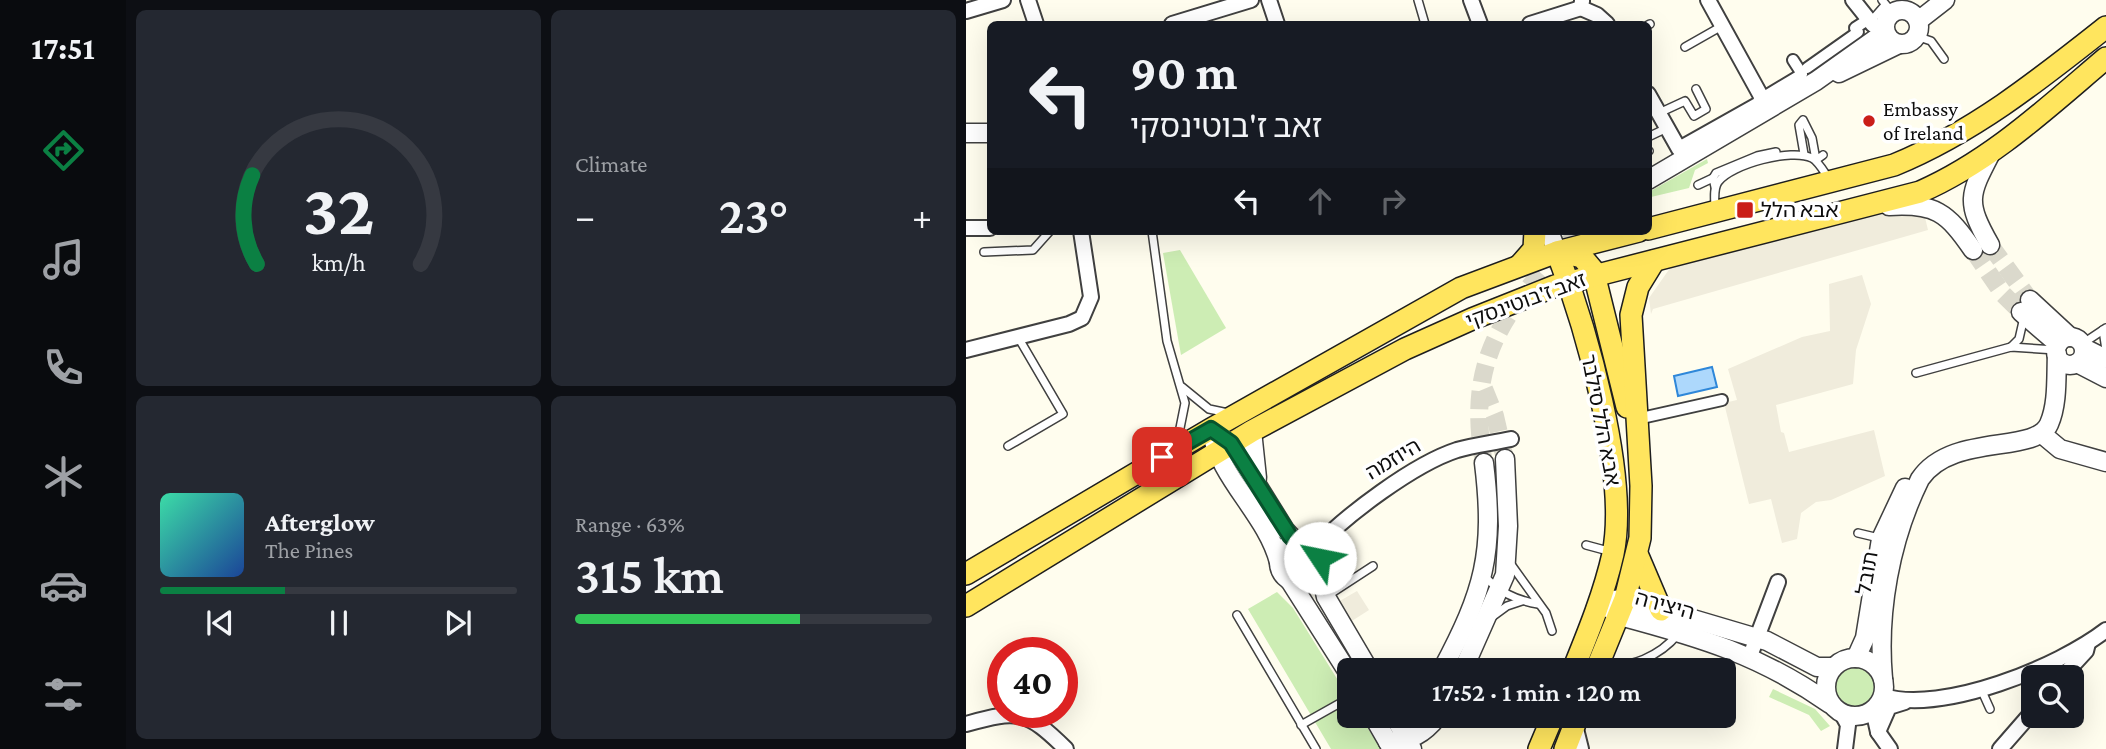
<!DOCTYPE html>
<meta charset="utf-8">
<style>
:root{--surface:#171b24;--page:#242831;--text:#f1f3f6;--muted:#9ea1a6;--line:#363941;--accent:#0b8043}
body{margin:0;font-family:"Crimson Pro","Noto Sans Hebrew",serif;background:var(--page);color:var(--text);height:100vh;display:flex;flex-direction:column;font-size:26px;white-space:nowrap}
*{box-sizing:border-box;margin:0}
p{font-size:23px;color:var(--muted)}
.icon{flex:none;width:38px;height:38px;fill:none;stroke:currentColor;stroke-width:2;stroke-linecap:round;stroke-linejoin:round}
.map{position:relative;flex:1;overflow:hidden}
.drawer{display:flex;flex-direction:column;gap:10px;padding:10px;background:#0d0f14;width:840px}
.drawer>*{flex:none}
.banner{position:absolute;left:21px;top:21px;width:665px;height:214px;border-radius:10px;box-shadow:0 7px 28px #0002;background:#171b24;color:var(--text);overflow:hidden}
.tools{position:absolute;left:1055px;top:665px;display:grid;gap:14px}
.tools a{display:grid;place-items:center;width:63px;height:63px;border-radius:10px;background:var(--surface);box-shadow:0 7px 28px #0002;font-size:35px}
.speed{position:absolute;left:21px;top:637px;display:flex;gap:14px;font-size:35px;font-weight:700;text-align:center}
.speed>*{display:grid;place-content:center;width:91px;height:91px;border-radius:50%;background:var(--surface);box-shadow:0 7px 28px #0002;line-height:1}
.speed .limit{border:10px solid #d22;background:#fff;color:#111}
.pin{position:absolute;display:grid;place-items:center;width:60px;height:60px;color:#fff;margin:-30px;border-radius:14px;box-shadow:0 4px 10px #0006}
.me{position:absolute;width:77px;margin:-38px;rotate:304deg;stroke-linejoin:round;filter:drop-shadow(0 0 5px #0008)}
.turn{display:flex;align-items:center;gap:24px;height:147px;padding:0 28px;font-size:32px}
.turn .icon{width:91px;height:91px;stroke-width:2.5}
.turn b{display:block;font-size:49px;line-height:60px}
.lanes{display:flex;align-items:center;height:66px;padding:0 28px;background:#0003;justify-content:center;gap:35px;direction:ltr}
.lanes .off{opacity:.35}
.big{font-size:52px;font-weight:600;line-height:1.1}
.drawer .card{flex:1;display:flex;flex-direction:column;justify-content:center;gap:10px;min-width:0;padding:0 24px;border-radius:10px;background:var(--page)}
.drawer .dial{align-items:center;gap:0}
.dial svg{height:182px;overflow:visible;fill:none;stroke:var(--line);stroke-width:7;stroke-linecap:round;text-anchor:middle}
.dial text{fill:var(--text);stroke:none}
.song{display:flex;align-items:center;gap:21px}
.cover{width:84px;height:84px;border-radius:10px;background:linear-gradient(135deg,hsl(160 70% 55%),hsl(220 70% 35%))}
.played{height:7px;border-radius:4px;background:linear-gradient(90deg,var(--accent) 35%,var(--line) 35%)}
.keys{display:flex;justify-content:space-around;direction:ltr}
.heat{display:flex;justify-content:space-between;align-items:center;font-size:38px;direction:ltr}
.charge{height:10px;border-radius:5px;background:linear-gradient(90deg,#34c759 63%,var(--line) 0)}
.drawer .tiles{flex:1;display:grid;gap:10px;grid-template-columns:repeat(2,1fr)}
.trip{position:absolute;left:371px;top:658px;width:399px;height:70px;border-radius:10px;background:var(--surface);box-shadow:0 7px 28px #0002;font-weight:600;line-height:70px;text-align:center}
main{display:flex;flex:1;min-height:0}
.menu{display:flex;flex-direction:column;width:126px;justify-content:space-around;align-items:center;background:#090b0e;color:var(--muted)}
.menu .icon{width:49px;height:49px}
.menu .selected{color:var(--accent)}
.menu b{font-size:32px;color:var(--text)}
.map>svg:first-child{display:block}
.green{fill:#cdedb4}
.plaza{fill:#f0ecdc}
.water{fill:#add8fc;stroke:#2e87d9;stroke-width:2}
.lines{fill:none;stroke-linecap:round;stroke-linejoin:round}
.tertiary-tunnel{stroke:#dbd9cc;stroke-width:18;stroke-dasharray:18 9;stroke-linecap:butt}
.service-casing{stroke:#404040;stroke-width:10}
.pedestrian-casing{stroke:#404040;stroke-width:14}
.minor-casing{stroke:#404040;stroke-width:18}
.tertiary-casing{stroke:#404040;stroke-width:21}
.primary-casing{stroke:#1e1e1e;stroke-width:24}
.service{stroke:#fff;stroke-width:7}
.pedestrian{stroke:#fff;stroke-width:10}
.minor{stroke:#fff;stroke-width:14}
.tertiary{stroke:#fff;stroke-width:18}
.primary{stroke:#ffe55e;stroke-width:21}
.route-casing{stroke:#07532c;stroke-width:18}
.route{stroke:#0b8043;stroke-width:12}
.poi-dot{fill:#ca1e19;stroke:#fff;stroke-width:2.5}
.labels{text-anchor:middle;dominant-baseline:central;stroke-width:7;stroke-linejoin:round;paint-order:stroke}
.poi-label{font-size:21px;fill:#0d0d0d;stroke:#fff;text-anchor:start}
.street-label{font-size:21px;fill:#0d0d0d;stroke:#fff}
</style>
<main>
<nav class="menu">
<b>17:51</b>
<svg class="icon selected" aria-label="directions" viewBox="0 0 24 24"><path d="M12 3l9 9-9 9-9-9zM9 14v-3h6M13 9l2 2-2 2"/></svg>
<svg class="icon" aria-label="music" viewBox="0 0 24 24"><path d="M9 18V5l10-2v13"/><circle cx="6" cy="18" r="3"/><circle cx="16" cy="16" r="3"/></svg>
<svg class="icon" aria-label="phone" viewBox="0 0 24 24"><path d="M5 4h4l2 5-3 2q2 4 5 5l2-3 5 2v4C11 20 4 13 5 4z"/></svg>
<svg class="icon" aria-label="climate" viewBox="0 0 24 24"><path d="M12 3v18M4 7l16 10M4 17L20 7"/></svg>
<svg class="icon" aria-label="car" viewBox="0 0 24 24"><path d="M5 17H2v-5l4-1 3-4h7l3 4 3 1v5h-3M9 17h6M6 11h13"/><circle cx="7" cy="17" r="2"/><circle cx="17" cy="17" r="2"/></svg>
<svg class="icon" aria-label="filters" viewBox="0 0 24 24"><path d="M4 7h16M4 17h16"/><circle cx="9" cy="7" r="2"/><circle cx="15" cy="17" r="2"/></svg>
</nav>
<section class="drawer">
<div class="tiles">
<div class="card dial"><svg viewBox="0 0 100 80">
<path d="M14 69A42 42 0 1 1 86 69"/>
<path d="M14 69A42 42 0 0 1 12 30" stroke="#0b8043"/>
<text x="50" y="56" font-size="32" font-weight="700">32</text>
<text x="50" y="72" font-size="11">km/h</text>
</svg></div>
<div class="card"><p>Climate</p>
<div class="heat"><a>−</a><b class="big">23°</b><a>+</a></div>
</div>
<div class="card">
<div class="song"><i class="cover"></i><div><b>Afterglow</b><p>The Pines</p></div></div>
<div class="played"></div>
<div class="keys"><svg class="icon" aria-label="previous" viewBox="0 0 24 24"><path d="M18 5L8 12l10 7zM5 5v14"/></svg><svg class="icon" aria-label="pause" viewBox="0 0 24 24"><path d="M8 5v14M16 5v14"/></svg><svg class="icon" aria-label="next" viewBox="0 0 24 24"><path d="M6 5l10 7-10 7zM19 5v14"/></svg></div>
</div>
<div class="card"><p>Range · 63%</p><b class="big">315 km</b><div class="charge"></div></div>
</div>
</section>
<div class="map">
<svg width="1140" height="749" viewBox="0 0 1140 749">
<rect width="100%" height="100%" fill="#fffdee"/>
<g class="green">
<path d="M741,159L742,163L729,170L723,188L685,197L683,192Z"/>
<path d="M214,250L260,328L215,355L197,253Z"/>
<path d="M311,592L327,608L383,698V716H394L415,749H365L282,609Z"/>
<circle cx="889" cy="688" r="21"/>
<path d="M807,689L849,709L864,726L855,731L843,715L803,697Z"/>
</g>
<g class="plaza">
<path d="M956,205L962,230L687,309L685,314L683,298L714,254L823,226Z"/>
<path d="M896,275L905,304L890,350L887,384L810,405L815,432L818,433L823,452L908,430L919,476L865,500L850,502L835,513L831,539L816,543L805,499L783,504L758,403L771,400L762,369L836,337L864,331L863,284Z"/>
<path d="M391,591L403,610L378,626L365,606Z"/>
</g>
<path class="water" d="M746,367L751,387L712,396L708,376Z"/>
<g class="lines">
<g class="tertiary-tunnel">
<path d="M1024,245L1064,300"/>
<path d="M1007,250L1037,294L1055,312"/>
<path d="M518,389L529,416L539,459"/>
<path d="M518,463C498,353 543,306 614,231"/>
</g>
<g class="service-casing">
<g id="service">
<path d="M452,0L459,24"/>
<path d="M916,0L926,12"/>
<path d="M905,21L919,5"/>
<path d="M682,25L684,24"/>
<path d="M950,36L965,41L978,59"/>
<path d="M719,47L756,26"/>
<path d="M693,113L719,101L728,116L740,109L730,89"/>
<path d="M682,137L701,128"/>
<path d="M682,150L683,151"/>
<path d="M838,154L833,125L837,120L846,138L850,160L857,155"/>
<path d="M732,185L747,178"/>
<path d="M749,187L747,178L750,173L791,156L810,152"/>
<path d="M749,209C749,200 747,189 752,182C765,164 826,148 846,158C853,162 858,172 863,179"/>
<path d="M186,231L201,341L219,403L211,443"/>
<path d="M18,252L67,250L84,231"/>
<path d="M1137,330L1140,350"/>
<path d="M1116,344L1140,328"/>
<path d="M1045,347L1053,339L1058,317"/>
<path d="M950,373L1045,347L1090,350"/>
<path d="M216,387L243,409L262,413"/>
<path d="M42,446L97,414L52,337"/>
<path d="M892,533L913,538"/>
<path d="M620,545L646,552"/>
<path d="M544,563L580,613L586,631"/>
<path d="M518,576C534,592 549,600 572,604"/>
<path d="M361,596L407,566"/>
<path d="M271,615L350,749"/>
<path d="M526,617L541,606L556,601"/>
<path d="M637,665C664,669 694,656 712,634"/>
<path d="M1015,689L1024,709"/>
<path d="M335,725L383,698"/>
</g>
</g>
<g class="pedestrian-casing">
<g id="pedestrian">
<path d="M841,68L892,32L889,28L903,19"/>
<path d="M796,98L836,74L827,60"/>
<path d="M671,419L756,400"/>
</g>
</g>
<g class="minor-casing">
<g id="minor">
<path d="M62,0L70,24"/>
<path d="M303,0L311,24"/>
<path d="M505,0L514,24"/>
<path d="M887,0L907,25"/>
<path d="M616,1L615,8L631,15L641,24"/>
<path d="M0,11L37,0"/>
<path d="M206,24L285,0"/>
<path d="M564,24L615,8"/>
<path d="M682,94L713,149L793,104L796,98L742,0"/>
<path d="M0,228H24"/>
<path d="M0,350L103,324L116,318L125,297L115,231"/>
<path d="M349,548C380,515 448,464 491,450C508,445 527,443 545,439"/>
<path d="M784,656L812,582"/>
<path d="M1096,677L1120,651L1122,643"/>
<path d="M917,696C977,714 1092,667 1140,630"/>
<path d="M907,710L912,732L924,749"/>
<path d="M876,714L882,725L879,749"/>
<path d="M0,724C53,709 61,711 100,749"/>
<path d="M609,725L615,749"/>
<path d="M912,732L923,707L939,702"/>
<path d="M1034,749L1068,710"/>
</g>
</g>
<g class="tertiary-casing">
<g id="tertiary">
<circle cx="936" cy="27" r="17"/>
<path d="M952,21L979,0"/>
<path d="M873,73L933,44"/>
<path d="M0,133H24"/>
<path d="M682,180L850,81L919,32"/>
<path d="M923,206C969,203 981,212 1007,250"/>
<path d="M583,231L591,252"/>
<path d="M1024,245C999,201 1003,195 1026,151"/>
<path d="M1064,300L1104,337"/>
<path d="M1055,312L1092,344"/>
<circle cx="1104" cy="351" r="14"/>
<path d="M1118,348L1140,359"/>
<path d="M1111,363L1140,378"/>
<path d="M245,429C253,479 300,513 313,562"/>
<path d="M286,431L291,478"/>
<path d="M1076,434L1094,449L1140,462"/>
<path d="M256,437L265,443L319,530L330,542"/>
<circle cx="334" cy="562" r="21"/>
<path d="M354,569L360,597L403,670"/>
<path d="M324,581L383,674"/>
<path d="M646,600L659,599L801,641L851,667H867"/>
<path d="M644,609L654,616C733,637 795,655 864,704"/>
<circle cx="889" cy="687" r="29"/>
<path d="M890,658L899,638L915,539L939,488"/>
<path d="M476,670C518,591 529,553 518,463"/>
<path d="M497,670L539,575L542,526L539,459"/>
<path d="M917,679C911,612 924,540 954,479C986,432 1069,455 1083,424C1092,404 1090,377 1091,354"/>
<path d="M407,716L426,749"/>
<path d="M428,716L446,749"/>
<path d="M422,742C445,741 458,734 472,716"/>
</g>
</g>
<g class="primary-casing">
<g id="primary">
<path d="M682,229L928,165C1008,132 1073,80 1140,27"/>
<path d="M591,252C620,327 663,476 647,554C638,594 622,633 607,670"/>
<path d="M594,252L616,257L627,270L661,407"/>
<path d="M554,265L568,249L569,231"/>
<path d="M672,556L695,610"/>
<path d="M0,574L245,429L495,288L591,252L673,231"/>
<path d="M0,606L286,431L439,349L506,319L589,286L954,192C1025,161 1082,107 1140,58"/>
<path d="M630,670L659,599L674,538L675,486L665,315L672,287L688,261"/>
<path d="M573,749L587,716"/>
<path d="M599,749L612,716"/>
</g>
</g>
<use href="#service" class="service"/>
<use href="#pedestrian" class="pedestrian"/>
<use href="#minor" class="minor"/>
<use href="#tertiary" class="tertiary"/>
<use href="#primary" class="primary"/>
</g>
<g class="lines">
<g class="route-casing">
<path id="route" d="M196,457L245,429L265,443L324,536L330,542L344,544L354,558"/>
</g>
<use href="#route" class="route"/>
</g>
<g class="poi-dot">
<circle cx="903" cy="121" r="7"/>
<rect x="770" y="201" width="18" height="18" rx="3.5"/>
</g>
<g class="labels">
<g class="poi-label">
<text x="917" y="109">Embassy<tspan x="917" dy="24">of Ireland</tspan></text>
<text x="795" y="210">אבא הלל</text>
</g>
<g class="street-label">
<text transform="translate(560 300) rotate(-20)">זאב ז'בוטינסקי</text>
<text transform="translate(635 420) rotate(79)">אבא הלל סילבר</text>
<text transform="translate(427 459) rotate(-31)">היוזמה</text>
<text transform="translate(901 573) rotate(-80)">תובל</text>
<text transform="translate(699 605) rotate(15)">היצירה</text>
</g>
</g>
</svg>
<div class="tools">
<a><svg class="icon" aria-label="search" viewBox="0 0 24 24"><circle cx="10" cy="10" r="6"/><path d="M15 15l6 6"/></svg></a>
</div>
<div class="speed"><div class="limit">40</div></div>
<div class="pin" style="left:196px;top:457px;background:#d93025"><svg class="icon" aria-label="arrive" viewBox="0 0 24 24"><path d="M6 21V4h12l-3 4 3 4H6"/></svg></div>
<svg class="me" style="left:354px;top:558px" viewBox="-20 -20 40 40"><circle r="19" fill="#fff"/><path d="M0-13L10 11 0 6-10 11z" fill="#0b8043"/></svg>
<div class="trip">17:52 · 1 min · 120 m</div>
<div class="banner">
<div class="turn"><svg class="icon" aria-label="left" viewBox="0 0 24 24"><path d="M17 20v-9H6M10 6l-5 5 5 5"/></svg><div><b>90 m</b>זאב ז'בוטינסקי</div></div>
<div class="lanes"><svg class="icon" aria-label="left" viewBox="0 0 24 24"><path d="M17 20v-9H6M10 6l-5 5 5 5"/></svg><svg class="icon off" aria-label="ahead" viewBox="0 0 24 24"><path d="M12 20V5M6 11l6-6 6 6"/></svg><svg class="icon off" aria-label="right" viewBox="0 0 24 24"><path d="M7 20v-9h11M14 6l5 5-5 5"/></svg></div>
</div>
</div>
</main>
